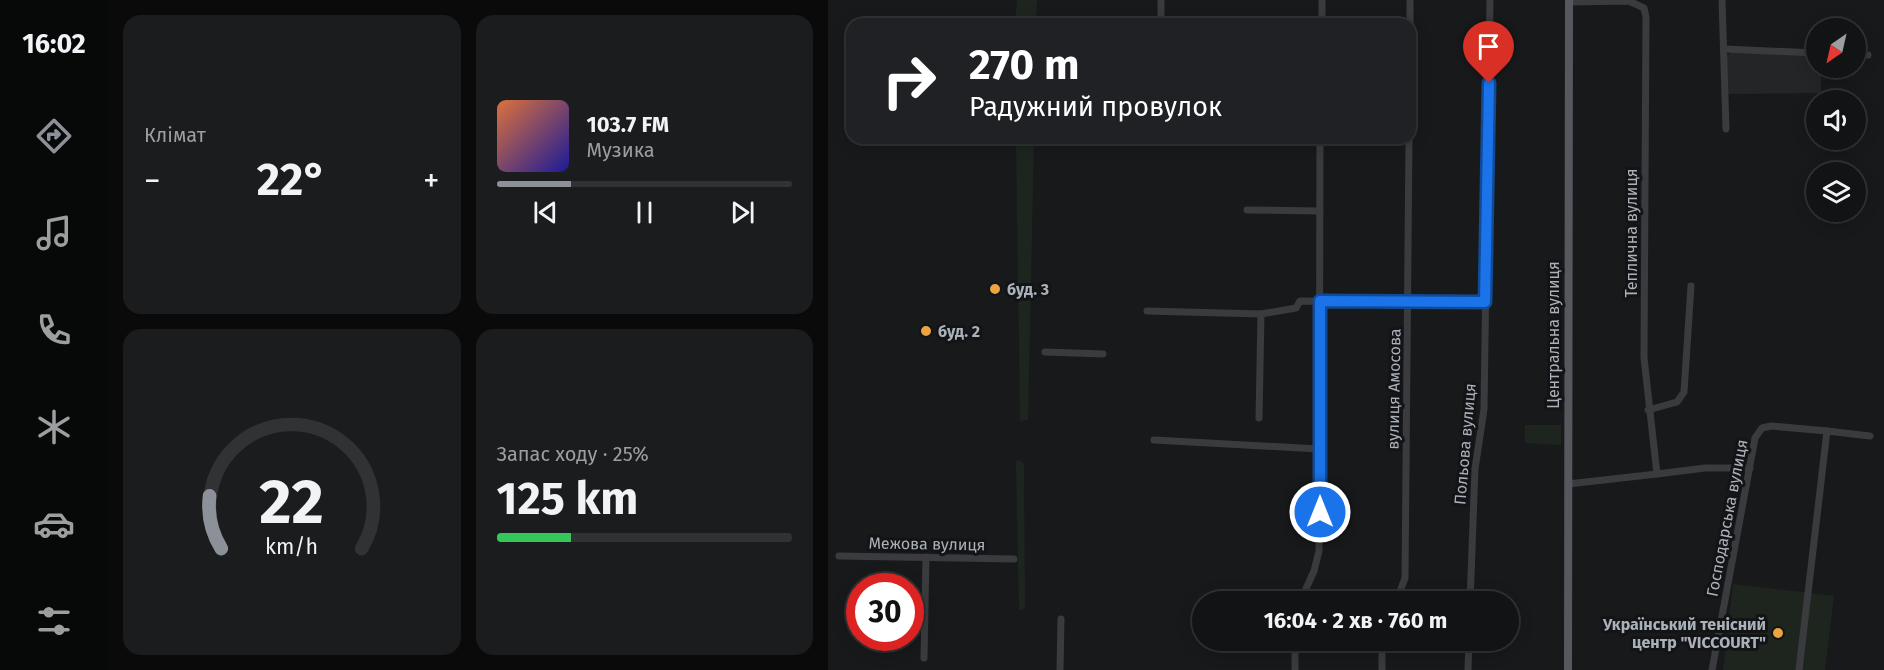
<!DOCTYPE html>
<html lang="uk">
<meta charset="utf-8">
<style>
:root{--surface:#121314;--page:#1b1c1d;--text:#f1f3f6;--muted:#9c9ea0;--line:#313234;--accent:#8c9099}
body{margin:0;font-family:"Fira Sans",sans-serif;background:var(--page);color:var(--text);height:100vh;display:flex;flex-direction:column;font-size:22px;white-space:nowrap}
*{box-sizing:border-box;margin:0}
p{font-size:20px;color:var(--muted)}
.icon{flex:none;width:33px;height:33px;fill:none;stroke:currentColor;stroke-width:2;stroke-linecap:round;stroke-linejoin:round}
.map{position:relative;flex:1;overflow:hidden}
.drawer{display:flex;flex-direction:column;gap:15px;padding:15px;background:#0a0a0b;width:720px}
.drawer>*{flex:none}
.banner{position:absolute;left:18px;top:18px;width:570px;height:126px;border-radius:18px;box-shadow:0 3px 15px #0003,0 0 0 2px var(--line);background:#202124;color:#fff;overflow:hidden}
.needle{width:39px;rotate:214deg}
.controls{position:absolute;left:978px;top:18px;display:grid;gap:12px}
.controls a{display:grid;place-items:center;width:60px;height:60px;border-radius:50%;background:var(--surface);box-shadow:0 3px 15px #0003,0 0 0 2px var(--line);font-size:30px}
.speed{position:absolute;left:18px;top:573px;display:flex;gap:12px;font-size:30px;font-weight:700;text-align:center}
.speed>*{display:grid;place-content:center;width:78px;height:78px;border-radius:50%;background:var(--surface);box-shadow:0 3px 15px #0003,0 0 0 2px var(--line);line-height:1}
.speed .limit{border:9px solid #d22;background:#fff;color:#111}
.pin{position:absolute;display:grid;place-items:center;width:51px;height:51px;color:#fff;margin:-62px -26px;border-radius:50% 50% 50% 0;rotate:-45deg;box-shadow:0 0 6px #0007}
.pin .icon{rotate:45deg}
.me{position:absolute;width:66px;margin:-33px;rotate:0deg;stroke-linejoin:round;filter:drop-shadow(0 0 4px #0008)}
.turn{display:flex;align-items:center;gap:21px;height:126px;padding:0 24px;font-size:27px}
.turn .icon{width:78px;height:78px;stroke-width:2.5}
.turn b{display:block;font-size:42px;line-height:51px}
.big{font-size:45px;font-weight:700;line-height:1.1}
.drawer .card{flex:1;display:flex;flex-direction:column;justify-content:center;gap:9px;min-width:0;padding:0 21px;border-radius:18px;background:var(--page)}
.drawer .dial{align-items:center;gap:0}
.dial svg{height:156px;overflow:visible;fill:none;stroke:var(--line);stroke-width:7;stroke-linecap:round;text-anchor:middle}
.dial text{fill:var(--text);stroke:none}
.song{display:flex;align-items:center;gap:18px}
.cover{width:72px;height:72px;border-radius:9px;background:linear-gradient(135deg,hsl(20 70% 55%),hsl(240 70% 35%))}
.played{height:6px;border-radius:3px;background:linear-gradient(90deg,var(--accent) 25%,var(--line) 25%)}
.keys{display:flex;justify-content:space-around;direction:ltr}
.heat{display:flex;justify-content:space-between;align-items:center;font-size:33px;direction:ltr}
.charge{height:9px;border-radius:4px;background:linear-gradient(90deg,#34c759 25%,var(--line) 0)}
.drawer .tiles{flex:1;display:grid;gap:15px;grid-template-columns:repeat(2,1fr)}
.trip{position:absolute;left:364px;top:591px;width:327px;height:60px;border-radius:30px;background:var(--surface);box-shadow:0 3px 15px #0003,0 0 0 2px var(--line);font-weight:700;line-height:60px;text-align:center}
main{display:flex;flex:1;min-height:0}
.tabs{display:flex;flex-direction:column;width:108px;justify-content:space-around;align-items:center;background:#070808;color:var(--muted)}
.tabs .icon{width:42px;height:42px}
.tabs .active{color:var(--accent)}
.tabs b{font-size:27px;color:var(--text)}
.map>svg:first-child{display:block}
.built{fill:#242527}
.green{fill:#1e251f}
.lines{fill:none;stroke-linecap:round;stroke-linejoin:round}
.minor{stroke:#3a3b3f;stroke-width:7}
.major{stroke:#56585e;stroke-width:8}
.route-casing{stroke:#114b97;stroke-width:15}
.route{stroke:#1a73e8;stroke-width:10}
.poi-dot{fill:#eba43f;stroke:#131415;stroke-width:2}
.labels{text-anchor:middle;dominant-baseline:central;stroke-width:6;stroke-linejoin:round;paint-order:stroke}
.street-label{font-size:16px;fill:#abb1ba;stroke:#131415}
.poi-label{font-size:16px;font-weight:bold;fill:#abb1ba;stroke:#131415;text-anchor:start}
</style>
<main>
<nav class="tabs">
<b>16:02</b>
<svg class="icon active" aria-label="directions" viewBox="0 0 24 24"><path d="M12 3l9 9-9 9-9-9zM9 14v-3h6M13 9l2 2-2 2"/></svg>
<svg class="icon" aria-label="music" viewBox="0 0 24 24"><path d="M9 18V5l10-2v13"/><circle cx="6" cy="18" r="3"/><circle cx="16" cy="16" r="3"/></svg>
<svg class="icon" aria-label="phone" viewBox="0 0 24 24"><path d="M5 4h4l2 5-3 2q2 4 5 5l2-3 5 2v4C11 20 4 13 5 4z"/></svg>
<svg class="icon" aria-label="climate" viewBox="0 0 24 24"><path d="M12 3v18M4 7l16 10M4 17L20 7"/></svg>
<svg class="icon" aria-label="car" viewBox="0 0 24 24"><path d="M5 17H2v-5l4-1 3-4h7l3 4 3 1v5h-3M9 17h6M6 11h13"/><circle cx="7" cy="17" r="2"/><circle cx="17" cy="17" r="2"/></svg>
<svg class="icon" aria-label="filters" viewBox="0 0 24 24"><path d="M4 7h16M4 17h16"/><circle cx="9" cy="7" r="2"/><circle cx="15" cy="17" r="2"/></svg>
</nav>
<section class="drawer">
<div class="tiles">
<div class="card"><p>Клімат</p>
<div class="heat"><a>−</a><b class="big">22°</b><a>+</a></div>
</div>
<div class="card">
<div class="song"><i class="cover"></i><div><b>103.7 FM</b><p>Музика</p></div></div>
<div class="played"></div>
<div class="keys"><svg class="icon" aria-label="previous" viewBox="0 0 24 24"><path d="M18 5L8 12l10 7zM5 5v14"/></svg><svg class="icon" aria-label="pause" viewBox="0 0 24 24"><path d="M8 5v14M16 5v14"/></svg><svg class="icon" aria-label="next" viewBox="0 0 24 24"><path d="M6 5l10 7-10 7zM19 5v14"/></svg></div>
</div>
<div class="card dial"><svg viewBox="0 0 100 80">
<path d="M14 69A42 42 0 1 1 86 69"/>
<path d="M14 69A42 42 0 0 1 8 42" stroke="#8c9099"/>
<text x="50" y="56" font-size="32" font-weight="700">22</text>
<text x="50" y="72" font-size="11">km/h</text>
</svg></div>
<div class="card"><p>Запас ходу · 25%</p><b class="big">125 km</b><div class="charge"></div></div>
</div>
</section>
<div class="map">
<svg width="1056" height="670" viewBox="0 0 1056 670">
<rect width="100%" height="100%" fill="#18191a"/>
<path class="built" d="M902,53H988V68H993V93L899,94L897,58Z"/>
<g class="green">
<path d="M189,0H209L208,24H187Z"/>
<path d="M188,138H206L200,420L192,421Z"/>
<path d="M697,425H733V445L697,443Z"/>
<path d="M192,460L196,464L197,607L194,610H191L188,461Z"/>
<path d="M905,584L1006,596L997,670H895Z"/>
</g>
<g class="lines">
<g class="minor">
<path d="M894,0L898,129"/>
<path d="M333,24V0"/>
<path d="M494,24V0"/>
<path d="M582,30V0"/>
<path d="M896,49L988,53"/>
<path d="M1028,54L1040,55"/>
<path d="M419,210L492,211"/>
<path d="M319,311L433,314"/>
<path d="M217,352L275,354"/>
<path d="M820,410L849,402L856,392L863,286"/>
<path d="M431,418L433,314L468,308L472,301L657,302"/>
<path d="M999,431L1042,436"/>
<path d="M326,440L491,449"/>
<path d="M829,474L877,468H922"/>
<path d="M740,484L829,474L816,358L818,17L816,8L801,1L741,2"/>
<path d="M11,556L186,559"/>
<path d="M472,602L486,571L491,551L492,138"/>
<path d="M568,602L577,578L581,138"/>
<path d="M642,602L647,469L656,409L662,0"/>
<path d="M96,658L98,557"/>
<path d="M232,670L233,619"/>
<path d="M467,670V640"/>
<path d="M554,670V640"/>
<path d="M640,670L641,640"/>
<path d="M884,670L927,438L934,428L943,426L999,431L971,670"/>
</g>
<path class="major" d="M740,670L741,0"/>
</g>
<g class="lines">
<g class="route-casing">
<path id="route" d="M492,512V301L657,302L661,83"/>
</g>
<use href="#route" class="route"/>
</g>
<g class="poi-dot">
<circle cx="167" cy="289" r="6"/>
<circle cx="98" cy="331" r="6"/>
<circle cx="950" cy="633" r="6"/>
</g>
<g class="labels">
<g class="street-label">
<text transform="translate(803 233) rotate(-90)">Теплична вулиця</text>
<text transform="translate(725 335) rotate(-90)">Центральна вулиця</text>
<text transform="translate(566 389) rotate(-89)">вулиця Амосова</text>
<text transform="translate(637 444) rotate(-85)">Польова вулиця</text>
<text transform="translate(899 518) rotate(-79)">Господарська вулиця</text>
<text transform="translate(99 544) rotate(1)">Межова вулиця</text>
</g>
<g class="poi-label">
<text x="179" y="289">буд. 3</text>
<text x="110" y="331">буд. 2</text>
<text x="938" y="624" text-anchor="end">Український тенісний<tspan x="938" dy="18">центр "VICCOURT"</tspan></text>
</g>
</g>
</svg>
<div class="controls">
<a><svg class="needle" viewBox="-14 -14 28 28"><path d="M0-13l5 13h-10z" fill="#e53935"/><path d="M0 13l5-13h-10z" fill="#9c9ea0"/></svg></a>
<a><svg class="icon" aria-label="sound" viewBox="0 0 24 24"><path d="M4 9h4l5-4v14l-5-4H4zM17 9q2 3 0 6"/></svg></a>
<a><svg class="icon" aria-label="layers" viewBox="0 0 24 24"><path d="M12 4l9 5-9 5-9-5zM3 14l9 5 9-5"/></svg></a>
</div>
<div class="speed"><div class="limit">30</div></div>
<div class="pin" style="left:661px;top:83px;background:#d93025"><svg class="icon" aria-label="arrive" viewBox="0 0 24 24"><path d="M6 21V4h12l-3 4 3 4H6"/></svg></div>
<svg class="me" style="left:492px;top:512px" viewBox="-20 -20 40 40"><circle r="17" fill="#1a73e8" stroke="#fff" stroke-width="3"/><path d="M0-11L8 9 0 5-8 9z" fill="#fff"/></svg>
<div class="trip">16:04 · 2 хв · 760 m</div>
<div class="banner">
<div class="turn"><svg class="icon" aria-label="right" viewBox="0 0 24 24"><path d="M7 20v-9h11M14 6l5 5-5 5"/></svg><div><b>270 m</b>Радужний провулок</div></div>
</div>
</div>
</main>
